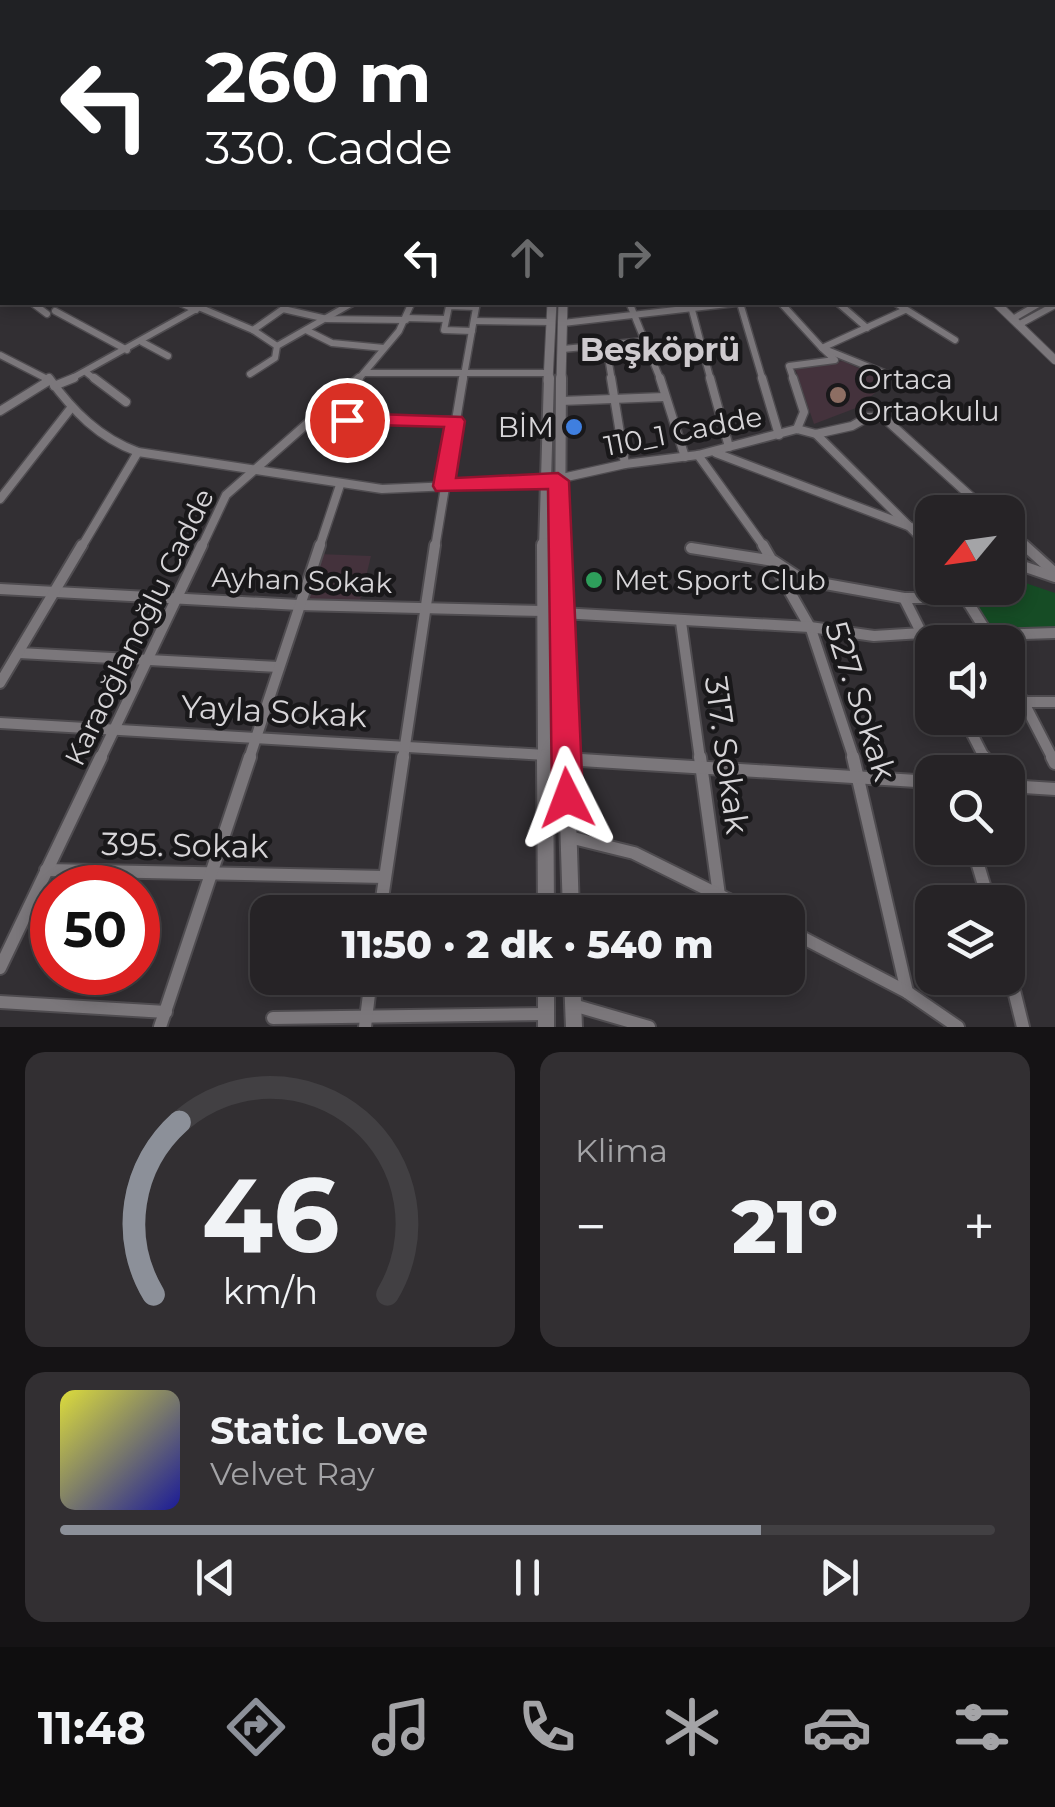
<!DOCTYPE html>
<html lang="tr">
<meta charset="utf-8">
<style>
:root{--surface:#262326;--page:#322f32;--text:#f1f3f6;--muted:#a4a4a7;--line:#424043;--accent:#8c9099}
body{margin:0;font-family:Montserrat,sans-serif;background:var(--page);color:var(--text);height:100vh;display:flex;flex-direction:column;font-size:38px;white-space:nowrap}
*{box-sizing:border-box;margin:0}
p{font-size:32px;color:var(--muted)}
.icon{flex:none;width:55px;height:55px;fill:none;stroke:currentColor;stroke-width:2;stroke-linecap:round;stroke-linejoin:round}
.map{position:relative;height:1027px;overflow:hidden}
.details{display:flex;flex-direction:column;gap:25px;padding:25px;background:#151315;flex:1}
.details>*{flex:none}
.guide{position:absolute;left:0px;top:0px;width:1055px;height:305px;box-shadow:0 5px 15px #0003,0 0 0 2px var(--line);background:#202124;color:#fff;overflow:hidden}
.needle{width:65px;rotate:241deg}
.fabs{position:absolute;left:915px;top:495px;display:grid;gap:20px}
.fabs a{display:grid;place-items:center;width:110px;height:110px;border-radius:20px;background:var(--surface);box-shadow:0 5px 15px #0003,0 0 0 2px var(--line);font-size:50px}
.speed{position:absolute;left:30px;top:865px;display:flex;gap:20px;font-size:50px;font-weight:700;text-align:center}
.speed>*{display:grid;place-content:center;width:130px;height:130px;border-radius:50%;background:var(--surface);box-shadow:0 5px 15px #0003,0 0 0 2px var(--line);line-height:1}
.speed .limit{border:15px solid #d22;background:#fff;color:#111}
.pin{position:absolute;display:grid;place-items:center;width:85px;height:85px;color:#fff;margin:-42px;border:5px solid #fff;border-radius:50%;box-shadow:0 2px 10px #0007}
.me{position:absolute;width:110px;margin:-55px;rotate:357deg;stroke-linejoin:round;filter:drop-shadow(0 0 8px #0008)}
.turn{display:flex;align-items:center;gap:35px;height:210px;padding:0 40px;font-size:45px}
.turn .icon{width:130px;height:130px;stroke-width:2.5}
.turn b{display:block;font-size:70px;line-height:85px}
.lanes{display:flex;align-items:center;height:95px;padding:0 40px;background:#0003;justify-content:center;gap:50px;direction:ltr}
.lanes .off{opacity:.35}
.big{font-size:75px;font-weight:800;line-height:1.1}
.details .tile{flex:1;display:flex;flex-direction:column;justify-content:center;gap:15px;min-width:0;padding:0 35px;border-radius:20px;background:var(--page)}
.details .dial{align-items:center;gap:0}
.dial svg{height:260px;overflow:visible;fill:none;stroke:var(--line);stroke-width:7;stroke-linecap:round;text-anchor:middle}
.dial text{fill:var(--text);stroke:none}
.song{display:flex;align-items:center;gap:30px}
.cover{width:120px;height:120px;border-radius:15px;background:linear-gradient(135deg,hsl(60 70% 55%),hsl(240 70% 35%))}
.played{height:10px;border-radius:5px;background:linear-gradient(90deg,var(--accent) 75%,var(--line) 75%)}
.keys{display:flex;justify-content:space-around;direction:ltr}
.heat{display:flex;justify-content:space-between;align-items:center;font-size:55px;direction:ltr}
.details .tiles{flex:1;display:grid;gap:25px;grid-template-columns:1fr 1fr}
.tile:last-child{grid-column:span 2}
.trip{position:absolute;left:250px;top:895px;width:555px;height:100px;border-radius:20px;background:var(--surface);box-shadow:0 5px 15px #0003,0 0 0 2px var(--line);font-weight:800;line-height:100px;text-align:center}
.tabs{display:flex;height:160px;justify-content:space-around;align-items:center;background:#0f0e0f;color:var(--muted)}
.tabs .icon{width:70px;height:70px}
.tabs .selected{color:var(--accent)}
.tabs b{font-size:45px;color:var(--text)}
.map>svg:first-child{display:block}
.education{fill:#44323c}
.green{fill:#164c25}
.lines{fill:none;stroke-linecap:round;stroke-linejoin:round}
.minor-far4-casing{stroke:#4f4c50;stroke-width:8}
.minor-far3-casing{stroke:#4f4c50;stroke-width:9}
.minor-far2-casing{stroke:#4f4c50;stroke-width:11}
.minor-far1-casing{stroke:#4f4c50;stroke-width:14}
.minor-casing{stroke:#4f4c50;stroke-width:16}
.tertiary-casing{stroke:#4f4c50;stroke-width:10}
.secondary-far3-casing{stroke:#4f4c50;stroke-width:11}
.secondary-far2-casing{stroke:#4f4c50;stroke-width:14}
.secondary-far1-casing{stroke:#4f4c50;stroke-width:18}
.secondary-casing{stroke:#4f4c50;stroke-width:20}
.trunk-casing{stroke:#4f4c50;stroke-width:4}
.minor-far4{stroke:#7b777b;stroke-width:5}
.minor-far3{stroke:#7b777b;stroke-width:6}
.minor-far2{stroke:#7b777b;stroke-width:8}
.minor-far1{stroke:#7b777b;stroke-width:10}
.minor{stroke:#7b777b;stroke-width:12}
.tertiary{stroke:#7b777b;stroke-width:8}
.secondary-far3{stroke:#7b777b;stroke-width:9}
.secondary-far2{stroke:#7b777b;stroke-width:10}
.secondary-far1{stroke:#7b777b;stroke-width:14}
.secondary{stroke:#7b777b;stroke-width:16}
.trunk{fill:#8fa470;fill-rule:evenodd}
.route{fill:#e11d48;stroke:#92132f;stroke-width:2.5}
.education-dot{fill:#8d6e63;stroke:#19181a;stroke-width:4}
.shop-dot{fill:#3f7fe0;stroke:#19181a;stroke-width:4}
.leisure-dot{fill:#2e9e5b;stroke:#19181a;stroke-width:4}
.labels{text-anchor:middle;dominant-baseline:central;stroke-width:9;stroke-linejoin:round;paint-order:stroke}
.poi-label{font-size:28px;fill:#d7d5d8;stroke:#19181a;text-anchor:start}
.street-label{font-size:28px;fill:#d7d5d8;stroke:#19181a}
.far-district-label{font-size:32px;font-weight:bold;fill:#cecace;stroke:#19181a}
.near-street-label{font-size:32px;fill:#d7d5d8;stroke:#19181a}
</style>
<div class="map">
<svg width="1055" height="1027" viewBox="0 0 1055 1027">
<rect width="100%" height="100%" fill="#322f33"/>
<g class="education">
<path d="M843,361L889,382L856,408L814,424L795,368Z"/>
<path d="M319,554L371,556L360,601L305,599Z"/>
</g>
<path class="green" d="M1008,577L1055,593V627L992,629L967,588H1008Z"/>
<g class="lines">
<g class="minor-far4-casing">
<path id="minor-far4" d="M1052,193L1055,189"/>
</g>
<g class="minor-far3-casing">
<g id="minor-far3">
<path d="M31,302L47,314"/>
<path d="M178,302L196,310"/>
<path d="M629,302L661,381"/>
<path d="M780,302L822,348L889,375"/>
<path d="M837,302L867,328"/>
<path d="M894,302L955,340"/>
<path d="M740,303L763,381"/>
<path d="M201,308L253,330L277,346"/>
<path d="M692,310L711,381"/>
<path d="M55,311L127,350"/>
<path d="M1016,317L1042,302"/>
<path d="M406,318L446,319"/>
<path d="M474,321L551,322"/>
<path d="M563,323L745,302"/>
<path d="M1020,324L1055,305"/>
<path d="M253,330L283,309L327,319L406,320"/>
<path d="M306,330L332,343L384,348"/>
<path d="M472,331L444,330L449,306L476,307"/>
<path d="M142,342L168,356"/>
<path d="M606,345L612,381"/>
<path d="M563,349L645,341"/>
<path d="M0,355L51,381"/>
<path d="M653,356L705,351"/>
<path d="M87,373L97,381"/>
<path d="M364,373H548"/>
<path d="M250,374L275,358L277,346L354,302"/>
<path d="M67,381L209,302"/>
<path d="M357,381L399,331L412,302"/>
<path d="M463,381L477,302"/>
<path d="M794,381L789,366L835,360L822,348L905,310"/>
</g>
</g>
<g class="minor-far2-casing">
<g id="minor-far2">
<path d="M49,378C73,411 99,438 138,452L382,489L544,482L625,464L698,455L797,429L816,434L852,426L868,417H883L988,512"/>
<path d="M94,378L126,402"/>
<path d="M611,378L625,464"/>
<path d="M660,378L685,457"/>
<path d="M710,378L729,447"/>
<path d="M762,378L779,435"/>
<path d="M793,378L804,412L797,429"/>
<path d="M54,386L74,378"/>
<path d="M561,401L664,397"/>
<path d="M0,411L50,380"/>
<path d="M311,419L455,421"/>
<path d="M816,434L931,548"/>
<path d="M716,453L932,535"/>
<path d="M698,455L765,548"/>
<path d="M0,499L71,408"/>
<path d="M1008,530L1027,548"/>
<path d="M81,548L138,452"/>
<path d="M201,548L226,495L359,378"/>
<path d="M319,548L340,485"/>
<path d="M435,548L463,378"/>
</g>
</g>
<g class="minor-far1-casing">
<g id="minor-far1">
<path d="M763,545L811,629L854,759"/>
<path d="M928,545L932,549"/>
<path d="M1024,545L1055,573"/>
<path d="M691,548L774,561L803,580L904,598H966"/>
<path d="M1008,561L1055,577"/>
<path d="M959,588L993,642"/>
<path d="M0,589L299,605L543,611"/>
<path d="M904,598L932,654"/>
<path d="M561,613L810,627L874,636L922,633"/>
<path d="M681,622L700,759"/>
<path d="M989,635L1055,633"/>
<path d="M19,653L279,667"/>
<path d="M1008,672L1053,759"/>
<path d="M0,683L82,545"/>
<path d="M1023,702H1055"/>
<path d="M964,718L985,759"/>
<path d="M0,723L546,755"/>
<path d="M100,759L202,545"/>
<path d="M249,759L320,545"/>
<path d="M403,759L435,545"/>
<path d="M565,759H570"/>
</g>
</g>
<g class="minor-casing">
<g id="minor">
<path d="M700,757L719,895"/>
<path d="M853,757L907,992"/>
<path d="M984,757L992,772"/>
<path d="M1052,757L1055,763"/>
<path d="M565,759L932,782"/>
<path d="M1008,786L1055,789"/>
<path d="M569,837L634,853L753,912"/>
<path d="M973,848L989,902"/>
<path d="M46,870L385,877"/>
<path d="M380,912L403,757"/>
<path d="M788,930L907,992L958,1027"/>
<path d="M1008,966L1023,1027"/>
<path d="M0,968L101,757"/>
<path d="M0,1002L166,1012"/>
<path d="M573,1005L649,1027"/>
<path d="M273,1018L545,1014"/>
<path d="M160,1027L250,757"/>
<path d="M365,1027L371,978"/>
</g>
</g>
<g class="tertiary-casing">
<path id="tertiary" d="M995,302L1055,360"/>
</g>
<g class="secondary-far3-casing">
<g id="secondary-far3">
<path d="M548,381L552,302"/>
<path d="M561,381L563,302"/>
</g>
</g>
<g class="secondary-far2-casing">
<g id="secondary-far2">
<path d="M544,548L549,378"/>
<path d="M560,548L561,378"/>
</g>
</g>
<g class="secondary-far1-casing">
<g id="secondary-far1">
<path d="M544,545L545,759"/>
<path d="M560,545L566,759"/>
</g>
</g>
<g class="secondary-casing">
<g id="secondary">
<path d="M545,757L546,912"/>
<path d="M566,757L571,912"/>
<path d="M546,978V1027"/>
<path d="M572,978L574,1027"/>
</g>
</g>
<g class="trunk-casing">
<path id="trunk" d="M0,228H2V233L0,234Z"/>
</g>
<use href="#minor-far4" class="minor-far4"/>
<use href="#minor-far3" class="minor-far3"/>
<use href="#minor-far2" class="minor-far2"/>
<use href="#minor-far1" class="minor-far1"/>
<use href="#minor" class="minor"/>
<use href="#tertiary" class="tertiary"/>
<use href="#secondary-far3" class="secondary-far3"/>
<use href="#secondary-far2" class="secondary-far2"/>
<use href="#secondary-far1" class="secondary-far1"/>
<use href="#secondary" class="secondary"/>
<use href="#trunk" class="trunk"/>
</g>
<linearGradient id="sky" x2="0" y2="1"><stop stop-color="#1c1a1c"/><stop offset="0.5" stop-color="#494d5b"/><stop offset="1" stop-color="#494d5b" stop-opacity="0"/></linearGradient>
<rect width="1055" height="289" fill="url(#sky)"/>
<path class="route" d="M347,413L462,417L465,421L456,478L558,473L569,481L583,798L578,809L567,813L556,809L552,798L548,489L436,491L433,486L444,427L340,424L337,420Z"/>
<circle class="education-dot" cx="838" cy="395" r="10"/>
<circle class="shop-dot" cx="574" cy="427" r="10"/>
<circle class="leisure-dot" cx="594" cy="580" r="10"/>
<g class="labels">
<g class="poi-label">
<text x="858" y="379">Ortaca<tspan x="858" dy="32">Ortaokulu</tspan></text>
<text x="554" y="427" text-anchor="end">BİM</text>
<text x="614" y="580">Met Sport Club</text>
</g>
<g class="street-label">
<text transform="translate(683 431) rotate(-11)">110_1 Cadde</text>
<text transform="translate(302 580) rotate(2)">Ayhan Sokak</text>
<text transform="translate(139 627) rotate(-64)">Karaoğlanoğlu Cadde</text>
</g>
<g class="far-district-label">
<text x="660" y="349">Beşköprü</text>
</g>
<g class="near-street-label">
<text transform="translate(861 701) rotate(72)">527. Sokak</text>
<text transform="translate(274 711) rotate(3)">Yayla Sokak</text>
<text transform="translate(727 755) rotate(82)">317. Sokak</text>
<text transform="translate(185 845) rotate(1)">395. Sokak</text>
</g>
</g>
</svg>
<div class="fabs">
<a><svg class="needle" viewBox="-14 -14 28 28"><path d="M0-13l5 13h-10z" fill="#e53935"/><path d="M0 13l5-13h-10z" fill="#a4a4a7"/></svg></a>
<a><svg class="icon" aria-label="sound" viewBox="0 0 24 24"><path d="M4 9h4l5-4v14l-5-4H4zM17 9q2 3 0 6"/></svg></a>
<a><svg class="icon" aria-label="search" viewBox="0 0 24 24"><circle cx="10" cy="10" r="6"/><path d="M15 15l6 6"/></svg></a>
<a><svg class="icon" aria-label="layers" viewBox="0 0 24 24"><path d="M12 4l9 5-9 5-9-5zM3 14l9 5 9-5"/></svg></a>
</div>
<div class="speed"><div class="limit">50</div></div>
<div class="pin" style="left:347px;top:420px;background:#d93025"><svg class="icon" aria-label="arrive" viewBox="0 0 24 24"><path d="M6 21V4h12l-3 4 3 4H6"/></svg></div>
<svg class="me" style="left:567px;top:798px" viewBox="-20 -20 40 40"><path d="M0-17L14 15 0 8-14 15z" fill="#e11d48" stroke="#fff" stroke-width="4"/></svg>
<div class="trip">11:50 · 2 dk · 540 m</div>
<div class="guide">
<div class="turn"><svg class="icon" aria-label="left" viewBox="0 0 24 24"><path d="M17 20v-9H6M10 6l-5 5 5 5"/></svg><div><b>260 m</b>330. Cadde</div></div>
<div class="lanes"><svg class="icon" aria-label="left" viewBox="0 0 24 24"><path d="M17 20v-9H6M10 6l-5 5 5 5"/></svg><svg class="icon off" aria-label="ahead" viewBox="0 0 24 24"><path d="M12 20V5M6 11l6-6 6 6"/></svg><svg class="icon off" aria-label="right" viewBox="0 0 24 24"><path d="M7 20v-9h11M14 6l5 5-5 5"/></svg></div>
</div>
</div>
<section class="details">
<div class="tiles">
<div class="tile dial"><svg viewBox="0 0 100 80">
<path d="M14 69A42 42 0 1 1 86 69"/>
<path d="M14 69A42 42 0 0 1 22 16" stroke="#8c9099"/>
<text x="50" y="56" font-size="32" font-weight="700">46</text>
<text x="50" y="72" font-size="11">km/h</text>
</svg></div>
<div class="tile"><p>Klima</p>
<div class="heat"><a>−</a><b class="big">21°</b><a>+</a></div>
</div>
<div class="tile">
<div class="song"><i class="cover"></i><div><b>Static Love</b><p>Velvet Ray</p></div></div>
<div class="played"></div>
<div class="keys"><svg class="icon" aria-label="previous" viewBox="0 0 24 24"><path d="M18 5L8 12l10 7zM5 5v14"/></svg><svg class="icon" aria-label="pause" viewBox="0 0 24 24"><path d="M8 5v14M16 5v14"/></svg><svg class="icon" aria-label="next" viewBox="0 0 24 24"><path d="M6 5l10 7-10 7zM19 5v14"/></svg></div>
</div>
</div>
</section>
<nav class="tabs">
<b>11:48</b>
<svg class="icon selected" aria-label="directions" viewBox="0 0 24 24"><path d="M12 3l9 9-9 9-9-9zM9 14v-3h6M13 9l2 2-2 2"/></svg>
<svg class="icon" aria-label="music" viewBox="0 0 24 24"><path d="M9 18V5l10-2v13"/><circle cx="6" cy="18" r="3"/><circle cx="16" cy="16" r="3"/></svg>
<svg class="icon" aria-label="phone" viewBox="0 0 24 24"><path d="M5 4h4l2 5-3 2q2 4 5 5l2-3 5 2v4C11 20 4 13 5 4z"/></svg>
<svg class="icon" aria-label="climate" viewBox="0 0 24 24"><path d="M12 3v18M4 7l16 10M4 17L20 7"/></svg>
<svg class="icon" aria-label="car" viewBox="0 0 24 24"><path d="M5 17H2v-5l4-1 3-4h7l3 4 3 1v5h-3M9 17h6M6 11h13"/><circle cx="7" cy="17" r="2"/><circle cx="17" cy="17" r="2"/></svg>
<svg class="icon" aria-label="filters" viewBox="0 0 24 24"><path d="M4 7h16M4 17h16"/><circle cx="9" cy="7" r="2"/><circle cx="15" cy="17" r="2"/></svg>
</nav>
